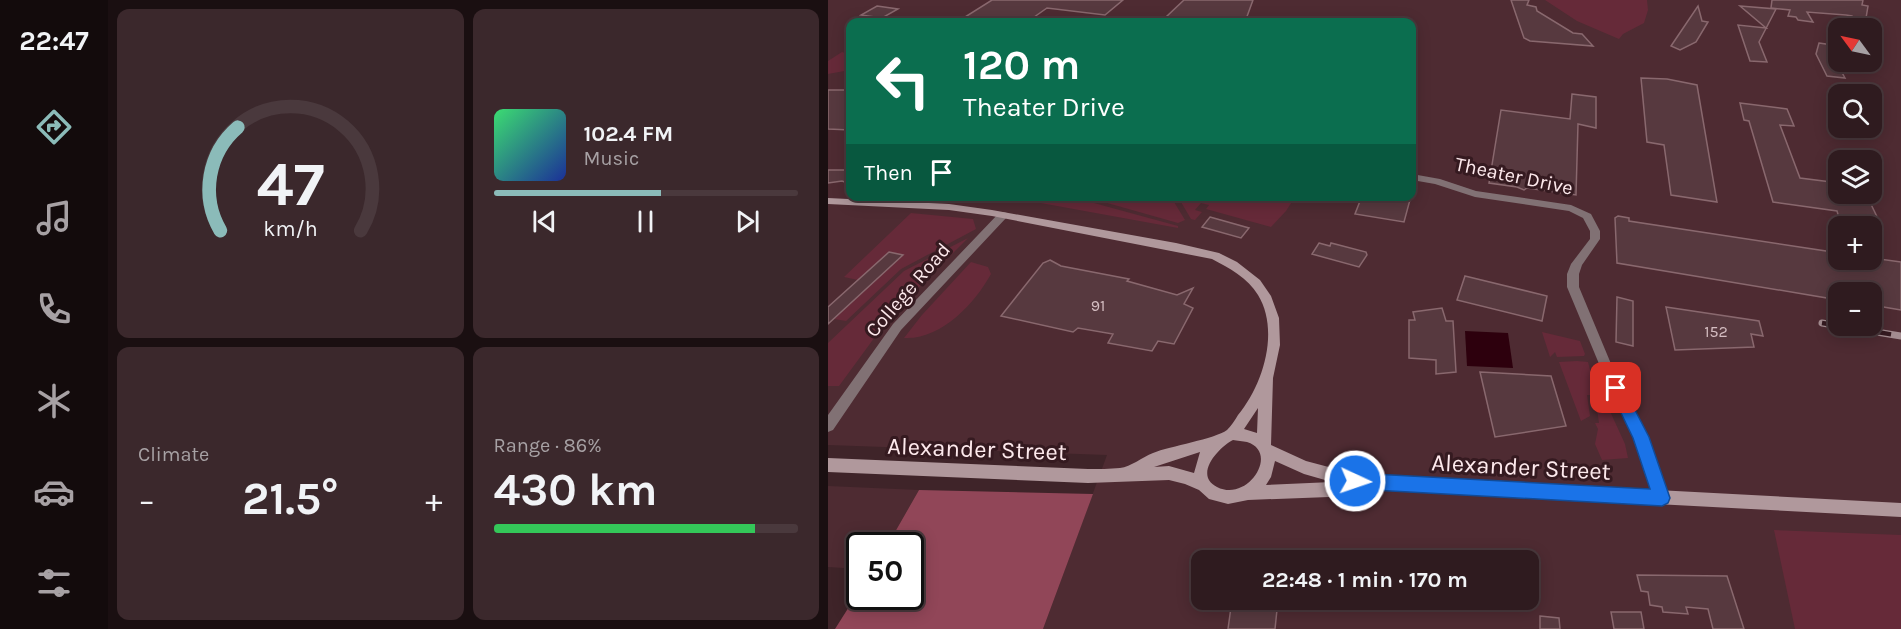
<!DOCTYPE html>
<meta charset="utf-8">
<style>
:root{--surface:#2f1b1f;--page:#3b282c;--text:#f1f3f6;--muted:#a7a1a4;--line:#4a393d;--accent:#8bbbb9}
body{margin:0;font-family:Karla,sans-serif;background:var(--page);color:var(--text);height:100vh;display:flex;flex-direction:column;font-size:22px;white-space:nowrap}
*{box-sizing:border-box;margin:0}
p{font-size:20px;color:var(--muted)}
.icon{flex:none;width:33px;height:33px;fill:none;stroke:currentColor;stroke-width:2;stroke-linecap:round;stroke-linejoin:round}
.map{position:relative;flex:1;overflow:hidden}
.sheet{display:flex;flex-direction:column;gap:9px;padding:9px;background:#1a0f11;width:720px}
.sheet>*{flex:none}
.hud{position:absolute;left:18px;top:18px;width:570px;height:183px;border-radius:12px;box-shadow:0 3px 15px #0003,0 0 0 2px var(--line);background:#0b6e4f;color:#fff;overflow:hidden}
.needle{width:39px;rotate:303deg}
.fabs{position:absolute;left:1000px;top:18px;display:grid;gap:12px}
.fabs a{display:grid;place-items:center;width:54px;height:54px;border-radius:12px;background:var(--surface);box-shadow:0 3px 15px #0003,0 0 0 2px var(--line);font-size:30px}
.speed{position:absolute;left:18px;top:532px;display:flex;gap:12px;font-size:30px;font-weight:700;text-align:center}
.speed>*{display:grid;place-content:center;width:78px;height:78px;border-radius:50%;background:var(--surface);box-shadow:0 3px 15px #0003,0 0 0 2px var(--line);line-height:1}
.speed .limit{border:3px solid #111;border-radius:9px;background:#fff;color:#111}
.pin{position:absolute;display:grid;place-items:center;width:51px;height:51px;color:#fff;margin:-26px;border-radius:12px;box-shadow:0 3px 9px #0006}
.me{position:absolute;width:66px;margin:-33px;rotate:93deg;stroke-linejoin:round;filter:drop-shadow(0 0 4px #0008)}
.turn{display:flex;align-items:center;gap:21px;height:126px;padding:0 18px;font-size:27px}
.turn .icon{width:78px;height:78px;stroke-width:2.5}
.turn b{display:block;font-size:42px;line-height:51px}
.then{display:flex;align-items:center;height:57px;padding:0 18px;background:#0003;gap:12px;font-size:22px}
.big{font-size:45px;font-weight:700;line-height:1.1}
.sheet .widget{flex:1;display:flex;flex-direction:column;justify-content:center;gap:9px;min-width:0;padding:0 21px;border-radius:12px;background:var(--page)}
.sheet .dial{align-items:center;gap:0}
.dial svg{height:156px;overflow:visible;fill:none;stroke:var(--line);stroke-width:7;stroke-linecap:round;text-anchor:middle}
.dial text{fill:var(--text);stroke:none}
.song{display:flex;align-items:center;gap:18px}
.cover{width:72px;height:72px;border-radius:9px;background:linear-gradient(135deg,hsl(140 70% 55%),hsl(230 70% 35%))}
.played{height:6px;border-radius:3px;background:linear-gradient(90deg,var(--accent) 55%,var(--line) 55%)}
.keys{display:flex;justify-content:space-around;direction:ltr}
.heat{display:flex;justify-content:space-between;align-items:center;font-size:33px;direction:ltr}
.charge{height:9px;border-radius:4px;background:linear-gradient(90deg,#34c759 86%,var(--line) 0)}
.sheet .tiles{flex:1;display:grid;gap:9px;grid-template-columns:repeat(2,1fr)}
.trip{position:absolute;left:363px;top:550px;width:348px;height:60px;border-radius:12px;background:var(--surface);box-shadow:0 3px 15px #0003,0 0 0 2px var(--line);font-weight:700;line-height:60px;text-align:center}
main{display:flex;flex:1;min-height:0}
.menu{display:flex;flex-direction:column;width:108px;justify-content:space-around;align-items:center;background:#130b0c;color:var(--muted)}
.menu .icon{width:42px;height:42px}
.menu .on{color:var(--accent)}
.menu b{font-size:27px;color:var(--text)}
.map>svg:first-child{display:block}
.built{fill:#4e2b32;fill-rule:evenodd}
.green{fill:#662a39}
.forest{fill:#914658}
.water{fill:#2d000d}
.building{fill:#57393f;stroke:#89686e;stroke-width:1.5}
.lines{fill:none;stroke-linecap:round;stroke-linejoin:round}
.street{fill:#817174;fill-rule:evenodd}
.secondary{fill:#b0989c;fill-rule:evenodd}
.rail-casing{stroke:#a38c90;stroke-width:7}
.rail{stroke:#351a20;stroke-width:4.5;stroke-dasharray:14;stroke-linecap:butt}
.route{fill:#1a73e8;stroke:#114b97;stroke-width:1.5}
.labels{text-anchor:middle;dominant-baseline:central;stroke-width:6;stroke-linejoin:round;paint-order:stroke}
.number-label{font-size:16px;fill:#d4bdc1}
.street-label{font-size:20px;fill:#fde9ec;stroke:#351a20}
.near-street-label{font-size:24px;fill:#fde9ec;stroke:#351a20}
</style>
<main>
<nav class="menu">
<b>22:47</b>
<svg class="icon on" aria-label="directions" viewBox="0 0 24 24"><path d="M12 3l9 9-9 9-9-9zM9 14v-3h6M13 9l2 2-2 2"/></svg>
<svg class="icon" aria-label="music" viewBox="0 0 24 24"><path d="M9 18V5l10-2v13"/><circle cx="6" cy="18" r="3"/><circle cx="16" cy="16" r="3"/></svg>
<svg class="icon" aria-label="phone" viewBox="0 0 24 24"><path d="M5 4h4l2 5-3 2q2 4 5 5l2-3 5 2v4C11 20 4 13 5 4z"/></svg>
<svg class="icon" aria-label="climate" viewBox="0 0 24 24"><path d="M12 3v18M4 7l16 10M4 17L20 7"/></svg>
<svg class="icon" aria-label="car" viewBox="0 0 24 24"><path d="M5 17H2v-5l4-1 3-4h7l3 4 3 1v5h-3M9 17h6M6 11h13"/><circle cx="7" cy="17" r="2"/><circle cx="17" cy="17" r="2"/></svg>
<svg class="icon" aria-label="filters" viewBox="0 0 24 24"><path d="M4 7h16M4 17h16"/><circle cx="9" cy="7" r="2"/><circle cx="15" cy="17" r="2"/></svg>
</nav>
<section class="sheet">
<div class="tiles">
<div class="widget dial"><svg viewBox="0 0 100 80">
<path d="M14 69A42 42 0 1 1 86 69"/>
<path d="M14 69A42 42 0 0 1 23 16" stroke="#8bbbb9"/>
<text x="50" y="56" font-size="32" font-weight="700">47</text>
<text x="50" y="72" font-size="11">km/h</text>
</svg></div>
<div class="widget">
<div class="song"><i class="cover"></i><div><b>102.4 FM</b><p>Music</p></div></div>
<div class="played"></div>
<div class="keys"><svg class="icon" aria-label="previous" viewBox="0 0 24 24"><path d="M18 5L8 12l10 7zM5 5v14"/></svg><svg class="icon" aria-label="pause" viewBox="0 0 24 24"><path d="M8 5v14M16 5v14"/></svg><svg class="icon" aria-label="next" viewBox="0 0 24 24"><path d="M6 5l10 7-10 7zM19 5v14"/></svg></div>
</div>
<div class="widget"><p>Climate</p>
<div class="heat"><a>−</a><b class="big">21.5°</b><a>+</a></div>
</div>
<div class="widget"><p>Range · 86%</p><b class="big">430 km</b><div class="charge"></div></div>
</div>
</section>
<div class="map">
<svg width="1073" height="629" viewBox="0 0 1073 629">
<rect width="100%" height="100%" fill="#3f2429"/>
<g class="built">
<path d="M0,0H1073V629H215L279,455L0,445ZM22,22H584V196H22ZM1011,28H1044V62H1011ZM1011,94H1044V128H1011ZM1011,160H1044V194H1011ZM1011,226H1044V260H1011ZM1011,292H1044V326H1011ZM374,561H700V600H374Z"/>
<path d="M0,486L91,490L59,546H32L31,569L0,567Z"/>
</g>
<g class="green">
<path d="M717,0H819L820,10L816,23L795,34L791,39L749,21Z"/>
<path d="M14,52L17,53L22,70L0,74V61Z"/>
<path d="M217,197H244L350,226V228L207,202Z"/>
<path d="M258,197H319L339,201L343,197L357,220L350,223Z"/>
<path d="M350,197H467L458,211L443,227L378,209L381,205L373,203L367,210L374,212L367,220L363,219Z"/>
<path d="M83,213L145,219L148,229L73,269L18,321L6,319L74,256L30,280L16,277Z"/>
<path d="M140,238L63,315L11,386H0V343L76,271Z"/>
<path d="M143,262L160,267L163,274C147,303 113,340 76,338L94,315Z"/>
<path d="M714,332L752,341L757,354L756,356L729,357L727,352L722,357Z"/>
<path d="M749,361L760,362L765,381L762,383L763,395H759L762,416L753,421L731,362Z"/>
<path d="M773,396H775L797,444L800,458L774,460L767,444L770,429L767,423H771L769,409L773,408L771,402H773Z"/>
<path d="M946,530L1073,535V629H967Z"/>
</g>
<path class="forest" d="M91,490L265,494L215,629H7L31,591L32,597H82V546H59Z"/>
<path class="water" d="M637,331L680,333L685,368L639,366Z"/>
<g class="building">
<path d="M164,0H295L277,15L219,8L199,22H129Z"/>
<path d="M356,0H425L417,22H379L337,18Z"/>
<path d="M683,0H701L699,5L708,7L709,11L745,33L754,34L765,46L702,41L696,38Z"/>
<path d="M944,0H1035L1034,5L1040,6L1038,18L1046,29L1031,27L1024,16L1018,15L979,12L985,22L970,20L968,17L960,16L962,10L943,8Z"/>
<path d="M49,6L70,9L54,18L33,15Z"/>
<path d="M870,6L874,21L880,22L868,42L852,50L843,46Z"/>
<path d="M912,6L948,9L931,42L939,62L922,61L910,25L938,28Z"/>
<path d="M991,43L1011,46V67L1017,78L999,76L988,54Z"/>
<path d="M813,78L839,79L869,85L889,202L843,195L836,145L819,142Z"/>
<path d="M0,90H22V130L0,129Z"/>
<path d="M744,94L768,97V128L750,124L748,195L699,188L696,190L689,187L661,183L673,110L742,119Z"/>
<path d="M912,103L959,109L966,126L952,125L972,178L1011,183V194H1038L1053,225L1011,218L1009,211L945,202L921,121L916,120Z"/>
<path d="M0,170H22V184L14,181L0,183Z"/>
<path d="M534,196H583L576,222L527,214Z"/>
<path d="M790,216L801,218V221L1011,253V260L1044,258L1073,262V310L1044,305V292H1011V300L789,263L787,218Z"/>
<path d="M382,217L421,228L413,238L374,227Z"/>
<path d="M491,243L502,246L503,243L538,252L539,255L531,267L484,254Z"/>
<path d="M61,252L75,255L0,324V307Z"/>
<path d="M222,260L233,266L301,279L299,281L349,295L365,288L356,304L365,308L346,344L330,341L324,351L280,343L285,334L250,328L245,332L173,316L215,263Z"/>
<path d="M637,276L719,296L714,321L629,300Z"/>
<path d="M789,297L805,301V346L788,342Z"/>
<path d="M838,307L931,321L935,336L923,334L926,347L847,350Z"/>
<path d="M614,308L618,321H625L628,372L608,374V360L581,358V320H587L585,312Z"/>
<path d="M652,372L723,376L738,426L667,437Z"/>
<path d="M809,575L899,576L916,629H885L880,609L858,607L860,614L835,612L834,607L822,605L820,592L813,591Z"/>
<path d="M404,600H450L447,629H400Z"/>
<path d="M783,612H813L816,629H786Z"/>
<path d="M712,616L731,618L732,629H712Z"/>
</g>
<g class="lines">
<g class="street">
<path d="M584,174L612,179L648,191L743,205L763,214L772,231V239L754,265L751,274V287L786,371L820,437L842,498L839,503L834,505L829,503L806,438L774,371L739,287V274L743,264L762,239V231L755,218L741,211L647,197L607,184L584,180Z"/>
<path d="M175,212L179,213L180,215L179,217L73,330L5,430L0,432V415L65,324L171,213Z"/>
</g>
<path class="secondary" d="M0,198L121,204L164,210L348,243L391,253L409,262L432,280L443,296L451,318L452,345L445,378L443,445L478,461L527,474L1073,503V517L527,488L501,497L420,500L400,504L381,499L371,490L357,484L341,480L260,483L0,472V458L260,469C271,469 282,469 292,468C303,467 314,457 325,453C342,446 387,439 399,430C403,426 407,420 410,415C435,385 452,331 430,295C420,278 401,268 384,259L164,216L121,210L0,204ZM430,408L429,433L416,429ZM405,440C409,441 415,441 419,442C452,452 420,503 389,487C365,475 391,447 405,440ZM372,452L366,473L341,466L326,467ZM447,461L476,474L504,482L438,485L443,477Z"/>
<g class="rail-casing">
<path id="rail" d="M994,323L1073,336"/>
</g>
<use href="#rail" class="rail"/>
</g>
<path class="route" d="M788,381L793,383L821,437L842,498L840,503L834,506L527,489L521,486L518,481L521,475L527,473L822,489L805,438L781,388L783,383Z"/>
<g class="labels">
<g class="number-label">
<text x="270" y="305">91</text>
<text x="888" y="331">152</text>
</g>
<g class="street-label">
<text transform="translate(686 176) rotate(12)">Theater Drive</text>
<text transform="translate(80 290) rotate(-49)">College Road</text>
</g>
<g class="near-street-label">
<text transform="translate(149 449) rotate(2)">Alexander Street</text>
<text transform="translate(693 467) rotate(3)">Alexander Street</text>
</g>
</g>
</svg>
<div class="fabs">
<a><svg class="needle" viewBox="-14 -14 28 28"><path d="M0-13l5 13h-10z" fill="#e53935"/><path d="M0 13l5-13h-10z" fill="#a7a1a4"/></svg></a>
<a><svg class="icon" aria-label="search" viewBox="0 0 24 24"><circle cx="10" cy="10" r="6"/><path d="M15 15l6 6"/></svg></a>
<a><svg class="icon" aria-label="layers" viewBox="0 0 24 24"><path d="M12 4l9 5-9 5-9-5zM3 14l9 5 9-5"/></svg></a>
<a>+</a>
<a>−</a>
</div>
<div class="speed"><div class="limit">50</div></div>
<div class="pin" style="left:788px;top:388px;background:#d93025"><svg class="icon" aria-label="arrive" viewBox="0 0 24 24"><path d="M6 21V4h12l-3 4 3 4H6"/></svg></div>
<svg class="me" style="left:527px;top:481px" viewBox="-20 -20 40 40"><circle r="17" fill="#1a73e8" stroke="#fff" stroke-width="3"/><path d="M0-11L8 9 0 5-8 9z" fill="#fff"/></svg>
<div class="trip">22:48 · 1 min · 170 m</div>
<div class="hud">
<div class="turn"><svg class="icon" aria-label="left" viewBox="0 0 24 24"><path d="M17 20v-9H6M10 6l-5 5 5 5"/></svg><div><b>120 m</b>Theater Drive</div></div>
<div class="then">Then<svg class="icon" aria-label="arrive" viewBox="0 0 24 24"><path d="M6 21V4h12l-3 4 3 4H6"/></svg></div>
</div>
</div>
</main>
